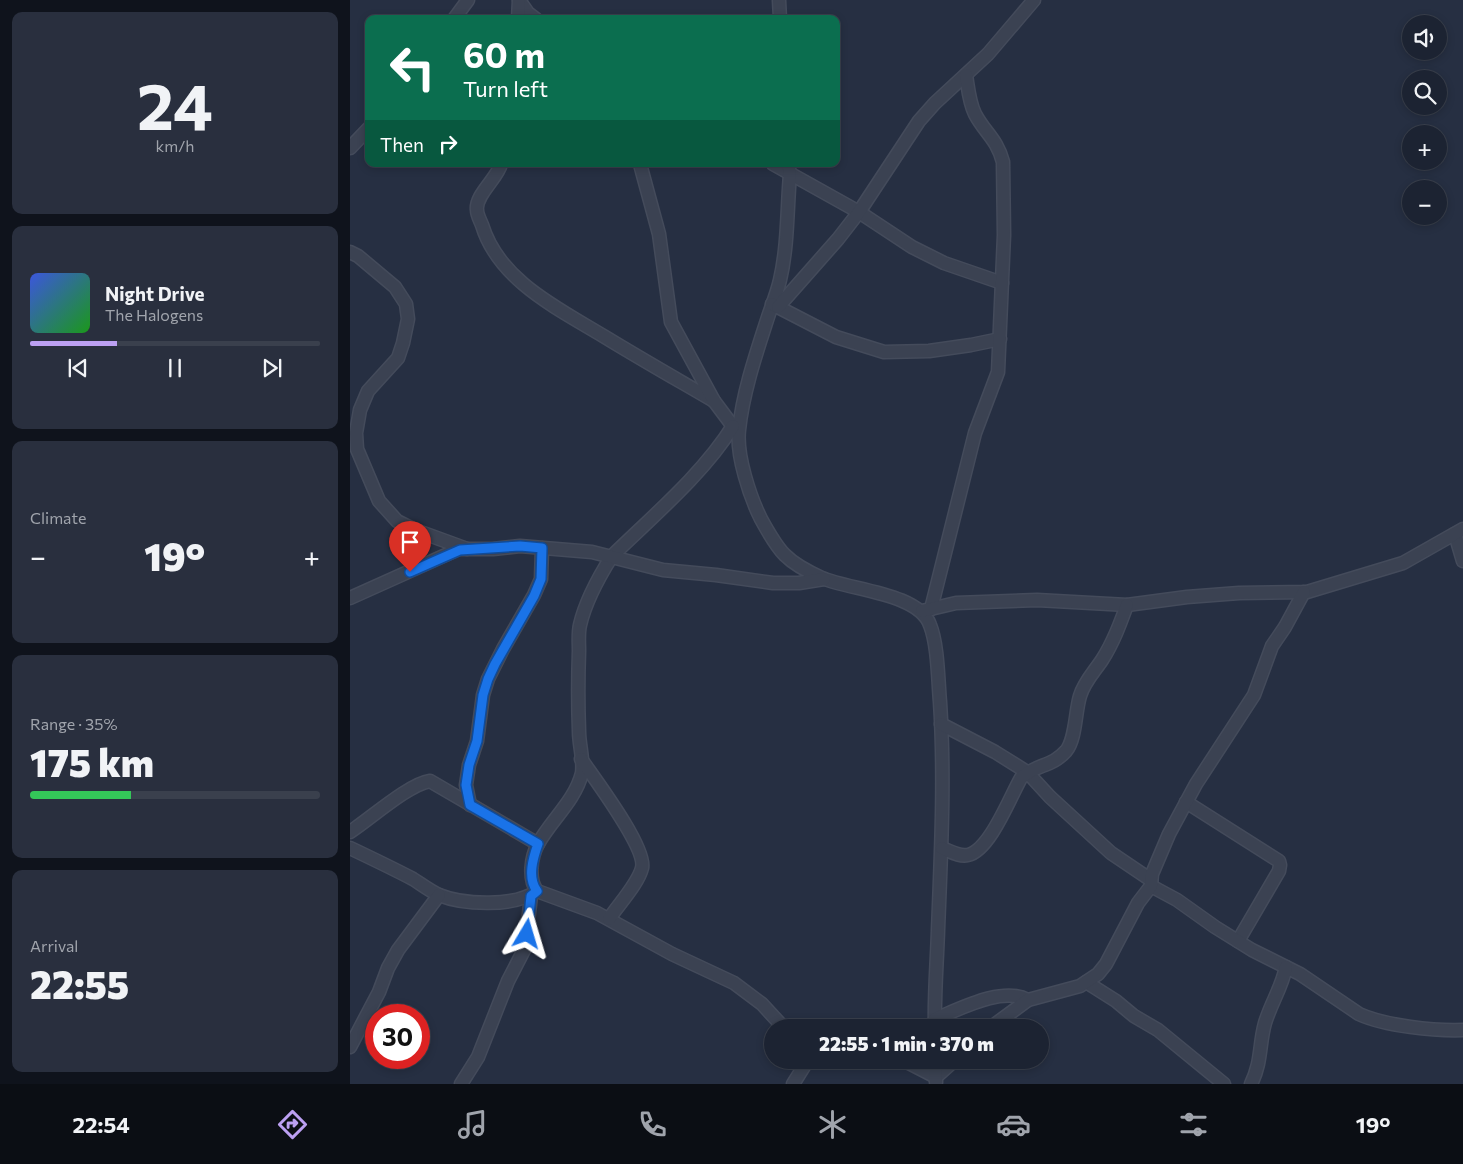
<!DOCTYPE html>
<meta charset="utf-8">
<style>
:root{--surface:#1c2332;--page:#292f3e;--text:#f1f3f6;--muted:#a0a4ac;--line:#3a404d;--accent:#bca0f2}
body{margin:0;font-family:Commissioner,sans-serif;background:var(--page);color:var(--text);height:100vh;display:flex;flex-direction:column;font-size:19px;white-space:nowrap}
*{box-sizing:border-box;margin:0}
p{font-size:16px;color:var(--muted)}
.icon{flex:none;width:28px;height:28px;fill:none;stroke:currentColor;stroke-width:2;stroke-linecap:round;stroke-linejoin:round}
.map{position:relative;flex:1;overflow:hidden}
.panel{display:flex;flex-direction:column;gap:12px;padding:12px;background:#0f131c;width:350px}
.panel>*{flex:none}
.top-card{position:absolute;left:15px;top:15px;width:475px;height:152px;border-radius:10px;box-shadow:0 2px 8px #0003,0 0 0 1px var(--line);background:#0b6e4f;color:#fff;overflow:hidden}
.buttons{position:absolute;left:1052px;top:15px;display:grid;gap:10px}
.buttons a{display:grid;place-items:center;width:45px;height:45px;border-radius:50%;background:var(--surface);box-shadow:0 2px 8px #0003,0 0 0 1px var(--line);font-size:25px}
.speed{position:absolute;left:15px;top:1004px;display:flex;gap:10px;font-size:25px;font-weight:700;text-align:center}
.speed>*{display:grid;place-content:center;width:65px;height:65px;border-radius:50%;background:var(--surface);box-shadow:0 2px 8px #0003,0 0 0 1px var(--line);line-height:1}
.speed .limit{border:8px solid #d22;background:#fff;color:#111}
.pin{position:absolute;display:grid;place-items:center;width:42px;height:42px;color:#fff;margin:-51px -21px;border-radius:50% 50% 50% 0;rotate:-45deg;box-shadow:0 0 5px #0007}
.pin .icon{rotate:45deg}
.me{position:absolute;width:55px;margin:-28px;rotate:7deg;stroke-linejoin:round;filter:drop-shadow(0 0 4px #0008)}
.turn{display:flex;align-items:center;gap:18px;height:105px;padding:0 15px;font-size:22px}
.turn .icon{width:65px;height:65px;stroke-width:2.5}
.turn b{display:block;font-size:35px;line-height:42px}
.then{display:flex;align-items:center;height:48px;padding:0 15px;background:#0003;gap:10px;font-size:19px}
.big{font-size:38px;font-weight:800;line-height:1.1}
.panel .widget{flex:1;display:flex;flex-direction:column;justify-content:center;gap:8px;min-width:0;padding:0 18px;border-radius:10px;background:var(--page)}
.panel .dial{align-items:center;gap:0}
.dial b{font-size:65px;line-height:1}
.song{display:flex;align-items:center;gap:15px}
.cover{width:60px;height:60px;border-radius:8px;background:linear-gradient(135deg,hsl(230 70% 55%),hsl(120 70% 35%))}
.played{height:5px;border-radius:2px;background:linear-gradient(90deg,var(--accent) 30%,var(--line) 30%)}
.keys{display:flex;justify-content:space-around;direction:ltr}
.heat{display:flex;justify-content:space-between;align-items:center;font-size:28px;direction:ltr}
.charge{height:8px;border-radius:4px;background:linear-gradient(90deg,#34c759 35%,var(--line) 0)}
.trip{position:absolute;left:414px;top:1019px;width:285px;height:50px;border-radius:25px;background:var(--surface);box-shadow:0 2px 8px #0003,0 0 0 1px var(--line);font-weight:800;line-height:50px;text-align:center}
.dock{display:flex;height:80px;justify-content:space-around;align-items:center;background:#0b0e14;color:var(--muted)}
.dock .icon{width:35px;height:35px}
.dock .current{color:var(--accent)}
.dock b{font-size:22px;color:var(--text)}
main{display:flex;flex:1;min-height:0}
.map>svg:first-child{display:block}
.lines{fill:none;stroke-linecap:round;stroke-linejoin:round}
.street-casing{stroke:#444b5b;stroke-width:15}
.street{stroke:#3b4252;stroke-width:12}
.route-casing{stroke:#114b97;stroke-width:12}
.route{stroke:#1a73e8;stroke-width:9}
</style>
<main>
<section class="panel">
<div class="widget dial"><b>24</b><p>km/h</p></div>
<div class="widget">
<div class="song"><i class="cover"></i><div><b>Night Drive</b><p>The Halogens</p></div></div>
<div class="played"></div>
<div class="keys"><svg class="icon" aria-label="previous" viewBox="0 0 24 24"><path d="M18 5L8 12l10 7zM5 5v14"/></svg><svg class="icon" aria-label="pause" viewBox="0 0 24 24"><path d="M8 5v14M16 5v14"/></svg><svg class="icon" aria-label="next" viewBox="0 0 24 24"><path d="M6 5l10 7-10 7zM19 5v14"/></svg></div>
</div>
<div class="widget"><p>Climate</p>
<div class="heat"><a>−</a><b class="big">19°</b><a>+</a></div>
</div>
<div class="widget"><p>Range · 35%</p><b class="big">175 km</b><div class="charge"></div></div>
<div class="widget"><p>Arrival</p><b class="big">22:55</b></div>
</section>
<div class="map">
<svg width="1113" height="1084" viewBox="0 0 1113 1084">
<rect width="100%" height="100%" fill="#262f42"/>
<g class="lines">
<g class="street-casing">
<g id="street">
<path d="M169,0L178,13L186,19"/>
<path d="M429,0L430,19"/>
<path d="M104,19L118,0"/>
<path d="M168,19L169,0"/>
<path d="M0,148L19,128"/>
<path d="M151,164C147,179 125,195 127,210C127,215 130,220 132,225C149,281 209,309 255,337C291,359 328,380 364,401"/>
<path d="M290,164L309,234L321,322L364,401L388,433"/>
<path d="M423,164L509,212L562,247L594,263L652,283"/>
<path d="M438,164L440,174C437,209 438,246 430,280C427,293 422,305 418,317C406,354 393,392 389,430C386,455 400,497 411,519C429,552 436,562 472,578C500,590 569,593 580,625C588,645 588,680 590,702C595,778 591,854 588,930C587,963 584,995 585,1028"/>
<path d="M0,252L8,256L45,287L56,304L58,319L53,343L48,358L18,391L10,410L6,433L7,449L29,501L47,521L65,530L117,549"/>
<path d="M422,304L486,337L534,352L579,351L621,345L650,339"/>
<path d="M428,307L488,239L509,212L569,121L585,103L638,54L684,0"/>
<path d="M383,426C354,473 302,517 262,556C250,575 235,603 230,625C228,633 229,643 229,651C228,678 228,705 229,731C229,745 234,760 232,773C225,801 201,820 188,844C181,857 178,879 187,891L247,913L322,954L384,983L412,1004L434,1028"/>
<path d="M1105,534L1113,561"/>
<path d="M0,598L109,549H143L170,546L242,552L313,570L366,575L423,583H449L474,579"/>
<path d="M581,609L625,433L648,372L654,235L653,162C647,139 635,133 625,114C619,102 618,87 616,75"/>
<path d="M572,611L606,603L687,600L777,605L837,597L889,593L957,592L1053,563L1113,529"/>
<path d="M591,724L645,752L677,772L700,797L761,853L801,880"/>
<path d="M231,759C244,778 297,848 292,868C288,884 268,905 259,919"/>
<path d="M836,802L929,861L930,865L929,871L888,941"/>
<path d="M120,805L116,785L119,765L127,741L133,695L138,679L153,649L184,595L191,579L192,548"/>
<path d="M0,832C20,819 59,784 80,781L188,844"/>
<path d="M0,848C21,858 42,868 63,879C71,884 80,891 89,895C114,905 165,907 187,891"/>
<path d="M592,848C600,851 609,857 618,855C640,850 660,797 671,778C686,764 702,767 716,751C726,739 725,712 730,696C734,682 744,672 752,660C763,643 770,624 777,605"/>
<path d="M801,886L827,900L865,927L902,950L950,974L1009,1014C1035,1026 1085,1031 1113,1030"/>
<path d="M736,982L766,1001L784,1016L808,1030L874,1084"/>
<path d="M585,1019C610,1009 652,986 678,1000"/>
<path d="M640,1028L678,1000L730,986L748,974L756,964L788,903L801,886L802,874L819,834L846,784L904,695L922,646L935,627L954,592"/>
<path d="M0,1047L29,992L38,968L48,950L89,895"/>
<path d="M553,1060L586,1077L605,1060"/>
<path d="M585,1060L586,1082"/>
<path d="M111,1084L128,1057L158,981L175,948L181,896"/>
<path d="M443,1084L458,1060"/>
<path d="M901,1084C912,1062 909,1044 915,1023C921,1003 932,987 936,967"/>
</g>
</g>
<use href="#street" class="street"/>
</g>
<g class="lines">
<g class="route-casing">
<path id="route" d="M60,572L110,550L170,546L192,548L191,579L184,596L145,664L138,679L133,695L127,741L119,765L116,785L120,805L188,844C183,858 177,878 187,891L181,896L177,934"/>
</g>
<use href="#route" class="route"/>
</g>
</svg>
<div class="buttons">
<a><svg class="icon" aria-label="sound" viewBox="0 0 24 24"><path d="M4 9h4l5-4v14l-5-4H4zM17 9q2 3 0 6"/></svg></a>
<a><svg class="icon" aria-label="search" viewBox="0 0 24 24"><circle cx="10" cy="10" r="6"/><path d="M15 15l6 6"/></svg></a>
<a>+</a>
<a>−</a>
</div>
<div class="speed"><div class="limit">30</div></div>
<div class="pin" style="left:60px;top:572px;background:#d93025"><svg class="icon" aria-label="arrive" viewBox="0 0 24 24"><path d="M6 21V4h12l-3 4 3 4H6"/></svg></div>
<svg class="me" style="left:177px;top:934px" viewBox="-20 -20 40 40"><path d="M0-17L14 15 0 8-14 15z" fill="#1a73e8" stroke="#fff" stroke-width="4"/></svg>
<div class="trip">22:55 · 1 min · 370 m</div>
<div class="top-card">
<div class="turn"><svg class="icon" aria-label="left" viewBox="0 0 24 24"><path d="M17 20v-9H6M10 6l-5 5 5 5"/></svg><div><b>60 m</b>Turn left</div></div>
<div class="then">Then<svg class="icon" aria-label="right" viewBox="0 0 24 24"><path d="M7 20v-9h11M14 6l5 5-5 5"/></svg></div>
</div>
</div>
</main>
<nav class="dock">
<b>22:54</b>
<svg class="icon current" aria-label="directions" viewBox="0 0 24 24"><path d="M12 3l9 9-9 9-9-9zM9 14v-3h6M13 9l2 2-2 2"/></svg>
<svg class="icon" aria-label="music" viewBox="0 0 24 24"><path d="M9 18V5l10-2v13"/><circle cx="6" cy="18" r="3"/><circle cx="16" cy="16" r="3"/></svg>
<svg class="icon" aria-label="phone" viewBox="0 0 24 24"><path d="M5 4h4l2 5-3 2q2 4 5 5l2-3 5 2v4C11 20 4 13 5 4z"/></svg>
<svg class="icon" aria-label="climate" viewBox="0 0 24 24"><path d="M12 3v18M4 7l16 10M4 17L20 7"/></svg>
<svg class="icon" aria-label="car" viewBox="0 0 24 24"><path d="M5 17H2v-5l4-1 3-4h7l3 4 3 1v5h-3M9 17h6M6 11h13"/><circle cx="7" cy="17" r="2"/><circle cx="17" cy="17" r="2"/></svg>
<svg class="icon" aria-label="filters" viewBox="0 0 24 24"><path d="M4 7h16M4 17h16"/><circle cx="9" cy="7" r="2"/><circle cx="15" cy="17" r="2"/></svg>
<b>19°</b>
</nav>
